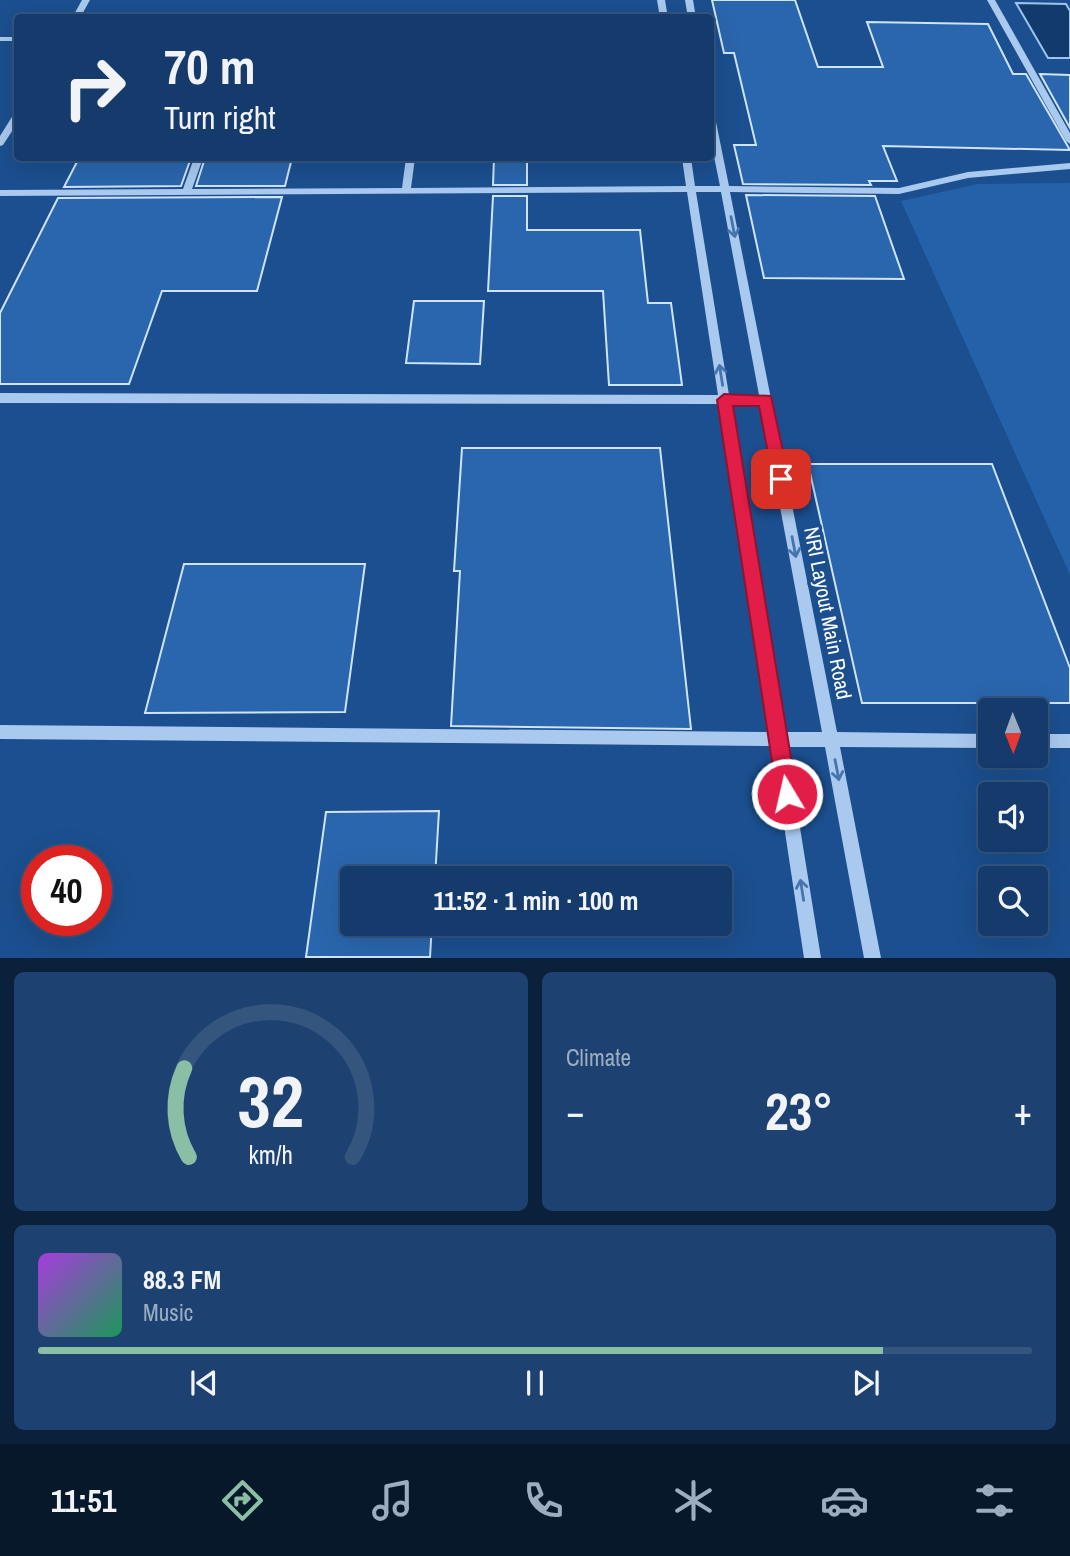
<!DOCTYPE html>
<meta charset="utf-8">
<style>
:root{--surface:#143b6b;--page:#1d4271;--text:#f1f3f6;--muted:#9dadc1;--line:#33557e;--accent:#8abfa5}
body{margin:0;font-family:"Archivo Narrow",sans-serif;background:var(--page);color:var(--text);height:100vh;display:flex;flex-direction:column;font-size:26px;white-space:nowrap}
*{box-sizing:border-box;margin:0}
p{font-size:23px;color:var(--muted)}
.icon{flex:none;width:38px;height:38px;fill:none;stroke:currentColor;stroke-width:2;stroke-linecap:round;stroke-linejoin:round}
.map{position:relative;height:958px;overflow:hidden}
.panel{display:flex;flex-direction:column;gap:14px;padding:14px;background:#0b203b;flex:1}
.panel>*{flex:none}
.top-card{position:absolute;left:14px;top:14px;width:700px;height:147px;border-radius:7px;box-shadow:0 7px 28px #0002,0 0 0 2px var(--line);background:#143b6b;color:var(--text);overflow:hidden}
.needle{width:46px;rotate:179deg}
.buttons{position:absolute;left:978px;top:698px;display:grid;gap:14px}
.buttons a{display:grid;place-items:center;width:70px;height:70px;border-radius:7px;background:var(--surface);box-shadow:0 7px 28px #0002,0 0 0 2px var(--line);font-size:35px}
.speed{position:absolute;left:21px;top:845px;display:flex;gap:14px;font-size:35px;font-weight:700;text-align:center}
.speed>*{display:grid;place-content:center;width:91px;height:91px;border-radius:50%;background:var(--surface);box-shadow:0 7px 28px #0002,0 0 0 2px var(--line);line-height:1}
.speed .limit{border:10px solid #d22;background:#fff;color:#111}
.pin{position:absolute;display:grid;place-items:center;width:60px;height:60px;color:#fff;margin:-30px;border-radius:14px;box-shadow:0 4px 10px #0006}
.me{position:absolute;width:77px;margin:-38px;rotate:351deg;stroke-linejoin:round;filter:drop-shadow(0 0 5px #0008)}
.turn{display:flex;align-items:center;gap:24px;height:147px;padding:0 35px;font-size:32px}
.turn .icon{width:91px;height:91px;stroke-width:2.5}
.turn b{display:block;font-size:49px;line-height:60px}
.big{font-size:52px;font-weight:700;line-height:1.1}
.panel .card{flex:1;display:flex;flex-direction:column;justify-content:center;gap:10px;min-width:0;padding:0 24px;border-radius:10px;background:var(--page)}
.panel .dial{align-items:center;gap:0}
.dial svg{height:182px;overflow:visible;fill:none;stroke:var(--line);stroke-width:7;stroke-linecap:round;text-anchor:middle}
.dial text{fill:var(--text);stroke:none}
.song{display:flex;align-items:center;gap:21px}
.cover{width:84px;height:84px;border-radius:10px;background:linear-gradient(135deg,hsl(280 70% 55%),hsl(150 70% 35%))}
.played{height:7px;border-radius:4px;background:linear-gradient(90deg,var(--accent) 85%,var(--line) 85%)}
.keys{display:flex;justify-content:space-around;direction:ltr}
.heat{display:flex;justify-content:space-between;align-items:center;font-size:38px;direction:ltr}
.panel .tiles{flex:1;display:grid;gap:14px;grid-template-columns:1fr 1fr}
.card:last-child{grid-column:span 2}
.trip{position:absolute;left:340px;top:866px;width:392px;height:70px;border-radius:7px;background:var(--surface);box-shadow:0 7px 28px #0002,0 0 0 2px var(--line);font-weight:700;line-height:70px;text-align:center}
.tab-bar{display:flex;height:112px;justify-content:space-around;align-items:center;background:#08182b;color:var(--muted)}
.tab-bar .icon{width:49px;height:49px}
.tab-bar .active{color:var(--accent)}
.tab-bar b{font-size:32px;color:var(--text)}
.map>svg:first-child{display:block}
.green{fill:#2461a8}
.water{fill:#123a6d;stroke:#9cc4f0;stroke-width:2}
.building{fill:#2a66ad;stroke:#cfe3fa;stroke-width:2}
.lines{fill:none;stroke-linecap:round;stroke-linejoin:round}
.minor{fill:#a9c9ee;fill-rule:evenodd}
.oneway{stroke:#4674ac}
.route{fill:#e11d48;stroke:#92132f;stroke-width:2}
.labels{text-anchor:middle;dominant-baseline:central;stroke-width:7;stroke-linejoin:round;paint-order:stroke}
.street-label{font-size:21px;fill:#fff;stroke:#1b4f8f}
</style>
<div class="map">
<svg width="1070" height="958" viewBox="0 0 1070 958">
<rect width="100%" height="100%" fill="#1b4f8f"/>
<path class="green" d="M1070,183V575L901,201L978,184Z"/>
<path class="water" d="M1016,3L1066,4L1070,11V58H1048Z"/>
<g class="building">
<path d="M712,0H795L818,67H883L867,22L988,24L1013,74H1026L1070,150L883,146L897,181H869L871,185L743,184L734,145H756L734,53H724Z"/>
<path d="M1040,74L1070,75V128Z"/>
<path d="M79,158H191L181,186L64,187Z"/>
<path d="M205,158H292L285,186H196Z"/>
<path d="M494,158H527V185H493Z"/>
<path d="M746,195L875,196L904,279L764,278Z"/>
<path d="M493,196H527V230H640L648,303H671L682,385H609L603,291H488Z"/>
<path d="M282,197L257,291H162L129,384H0V313L58,198Z"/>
<path d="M414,301H484L480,364L406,363Z"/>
<path d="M462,448H660L691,729L451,726L460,571H454Z"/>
<path d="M808,464H992L1070,668V703H862Z"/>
<path d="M184,564H365L345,712L145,713Z"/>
<path d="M439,811L435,878H352V924H432L430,957H306L326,812Z"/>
</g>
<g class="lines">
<g class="minor">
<path d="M82,0H90L80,18H72Z"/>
<path d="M657,0H665L668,18H660Z"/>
<path d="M685,0H693L696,18H688Z"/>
<path d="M987,0H995L1070,133V144L1066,141Z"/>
<rect x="0" y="37" width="18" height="4"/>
<path d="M710,110L714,112L729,186L899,188L968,172L1070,163V169L968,178L899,194L730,192L837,732L990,734V748L840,747L881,958H864L825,747H787L821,958H804L772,746L0,739V725L770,732L719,404L0,403V393L718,395L687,192L0,196V190L183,189L194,158H203L192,189L402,188L406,158H415L411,188L686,186L682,158H691L695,186H720L710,137ZM696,192H721L759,395H729ZM731,404L761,405L822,732H784Z"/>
<path d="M15,112H18V122L3,145L0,146V136Z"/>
<rect x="1036" y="734" width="34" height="14"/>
</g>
</g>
<defs><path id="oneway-shaft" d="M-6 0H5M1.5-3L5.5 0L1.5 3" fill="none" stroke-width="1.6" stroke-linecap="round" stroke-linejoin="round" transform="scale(1.75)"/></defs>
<g class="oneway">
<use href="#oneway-shaft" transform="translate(733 227) rotate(79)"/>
<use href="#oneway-shaft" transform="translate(721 375) rotate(-99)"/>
<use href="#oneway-shaft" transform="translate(794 547) rotate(79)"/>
<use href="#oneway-shaft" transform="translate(837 770) rotate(79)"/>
<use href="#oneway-shaft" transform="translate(802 890) rotate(-99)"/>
</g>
<path class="route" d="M724,394L771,396L789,479L787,483H775L773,479L759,406H733L797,794L794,801L787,804L780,801L777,794L717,400Z"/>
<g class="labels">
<g class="street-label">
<text transform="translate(828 613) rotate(79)">NRI Layout Main Road</text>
</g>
</g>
</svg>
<div class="buttons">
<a><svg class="needle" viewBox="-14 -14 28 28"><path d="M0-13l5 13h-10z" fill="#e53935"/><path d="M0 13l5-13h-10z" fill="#9dadc1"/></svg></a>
<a><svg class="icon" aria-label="sound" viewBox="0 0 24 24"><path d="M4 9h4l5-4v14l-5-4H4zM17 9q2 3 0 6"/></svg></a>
<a><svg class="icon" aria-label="search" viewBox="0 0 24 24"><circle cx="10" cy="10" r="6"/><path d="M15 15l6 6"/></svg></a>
</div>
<div class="speed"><div class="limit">40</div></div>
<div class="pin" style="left:781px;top:479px;background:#d93025"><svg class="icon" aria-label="arrive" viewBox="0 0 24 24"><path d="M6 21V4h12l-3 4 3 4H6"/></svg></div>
<svg class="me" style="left:787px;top:794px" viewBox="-20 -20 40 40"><circle r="17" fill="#e11d48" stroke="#fff" stroke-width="3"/><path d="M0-11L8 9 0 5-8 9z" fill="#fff"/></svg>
<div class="trip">11:52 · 1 min · 100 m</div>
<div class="top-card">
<div class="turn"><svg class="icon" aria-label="right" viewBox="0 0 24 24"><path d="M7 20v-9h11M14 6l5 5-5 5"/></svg><div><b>70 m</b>Turn right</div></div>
</div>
</div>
<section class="panel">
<div class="tiles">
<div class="card dial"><svg viewBox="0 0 100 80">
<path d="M14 69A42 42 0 1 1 86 69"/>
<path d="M14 69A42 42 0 0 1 12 30" stroke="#8abfa5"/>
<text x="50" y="56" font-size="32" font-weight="700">32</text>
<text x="50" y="72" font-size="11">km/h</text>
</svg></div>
<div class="card"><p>Climate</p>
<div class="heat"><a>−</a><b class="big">23°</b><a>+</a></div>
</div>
<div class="card">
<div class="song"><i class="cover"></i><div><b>88.3 FM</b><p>Music</p></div></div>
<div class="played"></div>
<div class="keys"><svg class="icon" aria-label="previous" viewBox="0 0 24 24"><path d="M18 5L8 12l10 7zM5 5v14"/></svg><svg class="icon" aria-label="pause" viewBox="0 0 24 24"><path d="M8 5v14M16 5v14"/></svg><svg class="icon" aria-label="next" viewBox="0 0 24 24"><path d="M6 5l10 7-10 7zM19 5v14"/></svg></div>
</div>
</div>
</section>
<nav class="tab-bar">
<b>11:51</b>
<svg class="icon active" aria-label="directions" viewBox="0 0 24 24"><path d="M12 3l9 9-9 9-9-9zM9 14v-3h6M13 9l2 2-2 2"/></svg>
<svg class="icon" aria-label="music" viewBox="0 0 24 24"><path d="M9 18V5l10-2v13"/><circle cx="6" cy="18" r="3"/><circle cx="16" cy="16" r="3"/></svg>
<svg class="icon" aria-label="phone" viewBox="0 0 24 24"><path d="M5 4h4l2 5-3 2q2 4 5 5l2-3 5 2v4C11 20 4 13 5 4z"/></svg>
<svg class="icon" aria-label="climate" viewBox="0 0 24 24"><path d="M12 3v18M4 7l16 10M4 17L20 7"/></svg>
<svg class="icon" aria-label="car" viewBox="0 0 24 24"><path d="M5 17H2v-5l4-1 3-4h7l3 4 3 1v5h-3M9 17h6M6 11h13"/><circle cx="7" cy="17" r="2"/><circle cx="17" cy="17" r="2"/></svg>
<svg class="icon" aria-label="filters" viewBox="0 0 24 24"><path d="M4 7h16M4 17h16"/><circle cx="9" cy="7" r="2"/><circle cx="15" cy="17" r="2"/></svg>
</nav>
